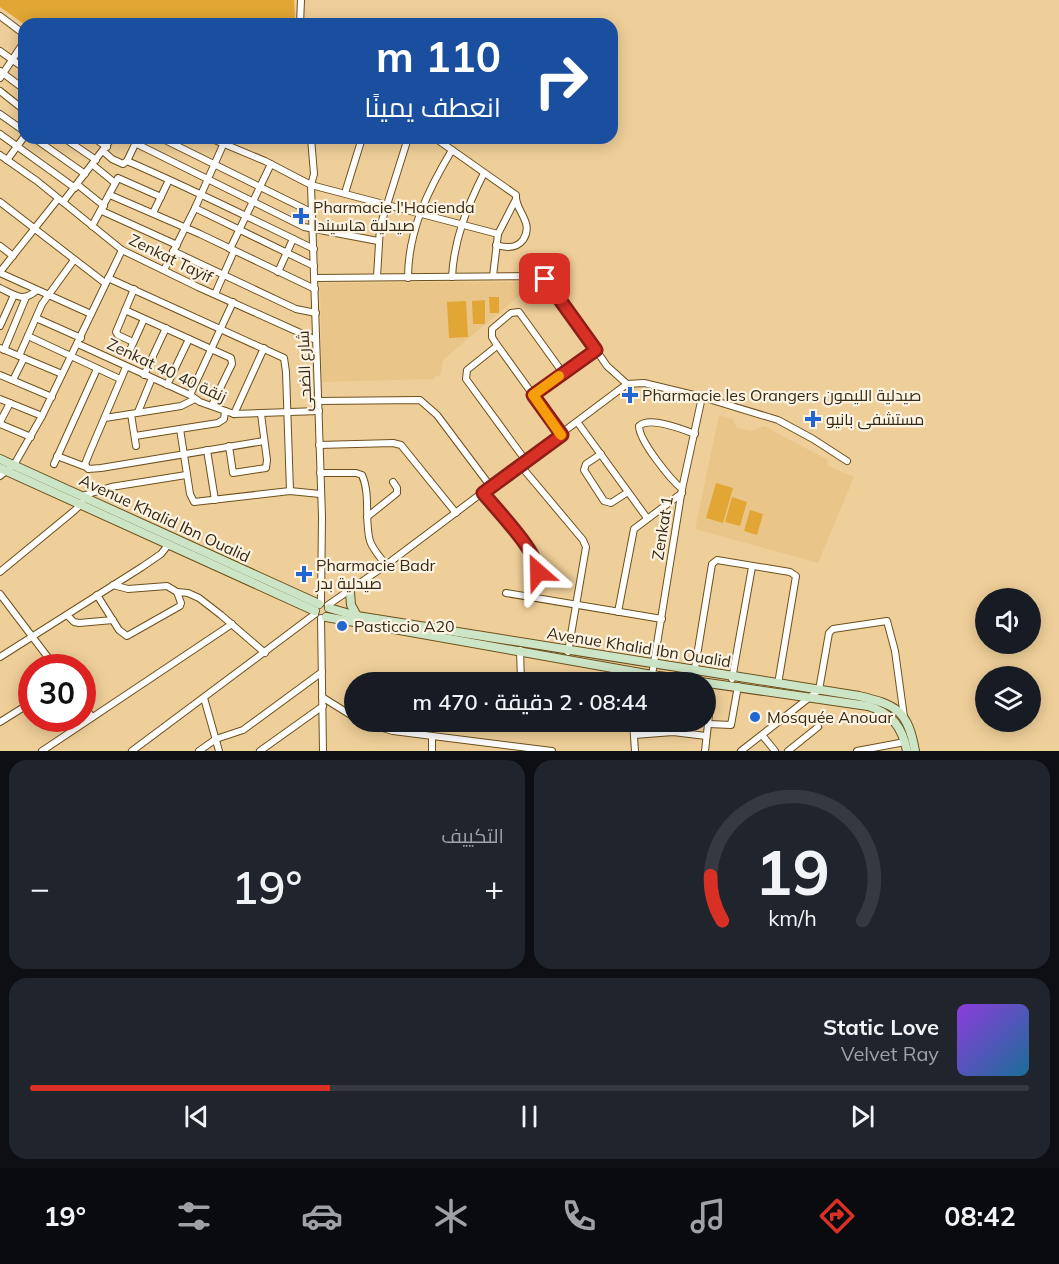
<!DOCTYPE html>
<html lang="ar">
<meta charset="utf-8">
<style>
:root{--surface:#171b24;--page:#20242c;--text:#f1f3f6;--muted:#9ea1a6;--line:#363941;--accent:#d93025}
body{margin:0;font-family:Mulish,Cairo,sans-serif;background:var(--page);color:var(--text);direction:rtl;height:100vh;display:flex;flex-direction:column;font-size:22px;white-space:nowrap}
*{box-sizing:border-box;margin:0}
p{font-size:20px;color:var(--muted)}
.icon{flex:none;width:33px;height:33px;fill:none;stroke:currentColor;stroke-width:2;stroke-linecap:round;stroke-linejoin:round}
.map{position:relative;height:751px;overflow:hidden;direction:ltr}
.panel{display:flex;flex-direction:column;gap:9px;padding:9px;background:#0d0f14;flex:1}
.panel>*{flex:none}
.top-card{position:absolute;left:18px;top:18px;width:600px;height:126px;border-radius:18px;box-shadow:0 3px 15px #0003;direction:rtl;background:#1a4fa0;color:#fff;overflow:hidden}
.fabs{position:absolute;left:975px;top:588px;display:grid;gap:12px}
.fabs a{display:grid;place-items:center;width:66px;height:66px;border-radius:50%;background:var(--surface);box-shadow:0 3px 15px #0003;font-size:30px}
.speed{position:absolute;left:18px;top:654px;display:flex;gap:12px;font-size:30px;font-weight:700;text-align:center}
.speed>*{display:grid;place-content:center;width:78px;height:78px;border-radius:50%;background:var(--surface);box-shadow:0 3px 15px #0003;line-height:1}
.speed .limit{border:9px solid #d22;background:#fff;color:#111}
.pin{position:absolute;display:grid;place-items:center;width:51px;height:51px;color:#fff;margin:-26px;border-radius:12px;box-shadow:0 3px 9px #0006}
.me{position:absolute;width:66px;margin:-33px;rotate:335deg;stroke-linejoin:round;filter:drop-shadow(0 0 4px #0008)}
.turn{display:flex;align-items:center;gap:21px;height:126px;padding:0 18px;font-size:27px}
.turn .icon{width:78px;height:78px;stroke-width:2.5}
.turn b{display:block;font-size:42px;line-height:51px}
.big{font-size:45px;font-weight:600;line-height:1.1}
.panel .card{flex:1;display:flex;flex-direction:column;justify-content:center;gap:9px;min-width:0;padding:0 21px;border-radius:18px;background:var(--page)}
.panel .dial{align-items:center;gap:0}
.dial svg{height:156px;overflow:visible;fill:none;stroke:var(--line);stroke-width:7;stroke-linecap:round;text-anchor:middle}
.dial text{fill:var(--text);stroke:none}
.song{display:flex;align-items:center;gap:18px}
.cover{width:72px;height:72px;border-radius:9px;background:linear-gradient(135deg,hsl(270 70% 55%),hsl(200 70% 35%))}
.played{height:6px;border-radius:3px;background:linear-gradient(90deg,var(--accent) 30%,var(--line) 30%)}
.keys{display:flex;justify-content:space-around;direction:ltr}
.heat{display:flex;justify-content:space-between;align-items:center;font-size:33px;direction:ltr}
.panel .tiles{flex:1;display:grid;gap:9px;grid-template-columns:1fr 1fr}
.card:last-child{grid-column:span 2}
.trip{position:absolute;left:344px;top:672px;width:372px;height:60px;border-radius:30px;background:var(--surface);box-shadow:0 3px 15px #0003;font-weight:600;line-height:60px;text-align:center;direction:rtl}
.tabs{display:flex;height:96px;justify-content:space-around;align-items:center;background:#090b0e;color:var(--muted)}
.tabs .icon{width:42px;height:42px}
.tabs .active{color:var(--accent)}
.tabs b{font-size:27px;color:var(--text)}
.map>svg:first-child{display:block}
.built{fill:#eac589}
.green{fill:#e1a633}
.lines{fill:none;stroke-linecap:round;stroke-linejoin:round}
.minor-casing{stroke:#6d511d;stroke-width:8}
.secondary-casing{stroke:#6d511d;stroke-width:10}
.minor{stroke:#fff;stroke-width:6}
.secondary{stroke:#cde5c7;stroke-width:8}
.route-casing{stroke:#8d1f18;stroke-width:15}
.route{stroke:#d93025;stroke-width:10}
.slow{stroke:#f59e0b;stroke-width:10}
.poi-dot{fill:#2166d1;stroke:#fdf3e3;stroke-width:2}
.labels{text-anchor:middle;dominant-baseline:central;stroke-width:4.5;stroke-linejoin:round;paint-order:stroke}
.poi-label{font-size:16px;fill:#372a15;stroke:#fdf3e3;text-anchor:start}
.street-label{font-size:16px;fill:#372a15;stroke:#fdf3e3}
</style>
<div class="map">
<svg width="1059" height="751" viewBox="0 0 1059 751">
<rect width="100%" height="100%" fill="#efcf99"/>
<g class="built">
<path d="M536,282L443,360L440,377L436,375L434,379L322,382L320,283Z"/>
<path d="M719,415L733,419L737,428L751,431L764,426L828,460L827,465L854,477L818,563L695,529Z"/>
</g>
<g class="green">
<path d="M0,0H294L295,17L291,24H24L0,7Z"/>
<path d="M489,297H499V313H490Z"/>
<path d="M485,300V324H473L472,301Z"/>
<path d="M466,301L468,337L449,338L447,302Z"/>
<path d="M716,483L733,488L723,523L706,518Z"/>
<path d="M732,497L747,502L740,526L725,522Z"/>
<path d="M750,510L763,514L757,535L744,531Z"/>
</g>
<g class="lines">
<g class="minor-casing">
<g id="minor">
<path d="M0,16L24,34"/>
<path d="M300,24L301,0"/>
<path d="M0,51L24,68"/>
<path d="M0,71L24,89"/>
<path d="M0,78L24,42"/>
<path d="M0,91L24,110"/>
<path d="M0,114L24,131"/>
<path d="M0,134L75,188"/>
<path d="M34,138L85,174"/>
<path d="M64,138L96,160"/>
<path d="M94,138L107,147"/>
<path d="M161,138L313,213"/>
<path d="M210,138L265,161L311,185L498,234"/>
<path d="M311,138L314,174L311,185L322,517L321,603"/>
<path d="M435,138L516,195C514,210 535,222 523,240C516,249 506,248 496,245"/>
<path d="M135,143L304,227L378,241"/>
<path d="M103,151L112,159L123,164L127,161C190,188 252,219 314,249"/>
<path d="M0,155L37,181L122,250L198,287L316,340"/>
<path d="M7,160L24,137"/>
<path d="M127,161L138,138"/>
<path d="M93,165L115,183"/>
<path d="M78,185L104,206"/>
<path d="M345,193L362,138"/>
<path d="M110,195L200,234L315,289"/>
<path d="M0,202L105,283"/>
<path d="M63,202L112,138"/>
<path d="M195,208L314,266"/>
<path d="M102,211L177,245"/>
<path d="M153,213L169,180"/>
<path d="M92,226L118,178L161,197"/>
<path d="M0,246L13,256"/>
<path d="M230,249L271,164"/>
<path d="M173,251L296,309L316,313"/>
<path d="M164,270L195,208L223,145"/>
<path d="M0,272L58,199"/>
<path d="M278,272L293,239"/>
<path d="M0,273L91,314"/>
<path d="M493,276L498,234L515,201"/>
<path d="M377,277L380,227L408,138"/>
<path d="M452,277C454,239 467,207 484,173"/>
<path d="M108,278L284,358L286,372L290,491"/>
<path d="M315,278L540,276L550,283L607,366L627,384"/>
<path d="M408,278C408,231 428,190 452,150"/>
<path d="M0,288C15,295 23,303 37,290"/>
<path d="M215,294L234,251"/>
<path d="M125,310L231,358L232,364L212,405"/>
<path d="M36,318L81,338"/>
<path d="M0,326L14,295"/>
<path d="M28,336L120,379"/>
<path d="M133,342L118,335L116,332L134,289"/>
<path d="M78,344L190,395L200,402L234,414L319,411"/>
<path d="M497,346L467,370L466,379L526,461"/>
<path d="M0,348L62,374"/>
<path d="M4,350L26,297"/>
<path d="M130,350L144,319"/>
<path d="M19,356L42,304L74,260"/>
<path d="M126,367L89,454L85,464L88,469L101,468L264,441"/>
<path d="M0,375L52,397"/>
<path d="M144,375L166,328"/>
<path d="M13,380L24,358"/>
<path d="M167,385L189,339"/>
<path d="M190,395L233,302"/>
<path d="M533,395L596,350"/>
<path d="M0,399L42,416"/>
<path d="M318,401L420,400L437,415L491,487"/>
<path d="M138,412L152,378"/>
<path d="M131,414L136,446"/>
<path d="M234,414L264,348"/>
<path d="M105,418L181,406L195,399"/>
<path d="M0,422L10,403"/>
<path d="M578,423L647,518"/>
<path d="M0,424L31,437"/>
<path d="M180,429L190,494L194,502L290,491L320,494"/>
<path d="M562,435L495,342L492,337V329L511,313L519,312L563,373"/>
<path d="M135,436L218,423L224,419L225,411"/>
<path d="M319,445L393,443L401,445L456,513"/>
<path d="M229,446L233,473L266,468L267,460L261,414"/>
<path d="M207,450L215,500"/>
<path d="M601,454L586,464L584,470L604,501L611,503L628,492"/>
<path d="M57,456L86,467"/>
<path d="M54,464L97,369"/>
<path d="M520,465L583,540L586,547L568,652"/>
<path d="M320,473H356L362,475C371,495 364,520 370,541C373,550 381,558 386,565"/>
<path d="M0,476L14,465L42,416L122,250"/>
<path d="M682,489C671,480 639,441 639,426C650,416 682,429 695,434"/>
<path d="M483,493C495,508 534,549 537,565C540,575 536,587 534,597"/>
<path d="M82,496L111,487L186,475"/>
<path d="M367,517L397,493V488L393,482"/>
<path d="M0,572L74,511L82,503"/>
<path d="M113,585L128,589L167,586L177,592L188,593L199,598L221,615L265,653"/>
<path d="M506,593L662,619"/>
<path d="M0,594L56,668"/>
<path d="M97,595L119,630L127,636L180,606L181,603L177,592"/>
<path d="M328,605L386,565L627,384L644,383L702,397L778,420L813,439L847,461"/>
<path d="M618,612L634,529L682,493"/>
<path d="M67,615L74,622L79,623L113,620"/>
<path d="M321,618L323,751"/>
<path d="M520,650L521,682"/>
<path d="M0,657L142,567L161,554L168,545"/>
<path d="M630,671L632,682"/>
<path d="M652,675L682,489L702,397"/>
<path d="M732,679L752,567"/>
<path d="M693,680L712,564L717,560L790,572L796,576L778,684"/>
<path d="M322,697L354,717"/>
<path d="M204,698L219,751"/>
<path d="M82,704L92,717"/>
<path d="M0,722L32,702"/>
<path d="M362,722L393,731L552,751"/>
<path d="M633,722L635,751"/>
<path d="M709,724L731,725L738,686"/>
<path d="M634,735L673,732L706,736"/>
<path d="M762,735L775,751"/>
<path d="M432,737V751"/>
<path d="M42,751L232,624"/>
<path d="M132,751L315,614"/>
<path d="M199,751L216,739L243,730L322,672"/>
<path d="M260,751L323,706"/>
<path d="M705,751L709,715L705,711"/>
<path d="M741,751L819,690L829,633L833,629L887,621L895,651L904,717"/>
<path d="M788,751L818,727"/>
<path d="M857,751L905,742"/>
</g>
</g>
<g class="secondary-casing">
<g id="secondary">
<path d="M0,459L319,604"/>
<path d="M0,468L315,611"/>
<path d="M350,592L351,605L357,616"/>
<path d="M329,608L357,616L859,696C897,705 908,711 915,751"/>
<path d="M326,617L652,675L868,706C892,713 902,727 907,751"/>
</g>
</g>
<use href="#minor" class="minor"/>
<use href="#secondary" class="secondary"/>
</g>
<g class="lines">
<g class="route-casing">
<path id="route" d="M538,572C538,552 497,510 483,493L562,435L533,395L596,350L545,279"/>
</g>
<use href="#route" class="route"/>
<path class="slow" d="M559,376L533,395L561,435"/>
</g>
<g class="poi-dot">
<path d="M298 207h6v6h6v6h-6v6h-6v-6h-6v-6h6z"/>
<path d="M627 386h6v6h6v6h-6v6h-6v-6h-6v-6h6z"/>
<path d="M810 410h6v6h6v6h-6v6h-6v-6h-6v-6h6z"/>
<path d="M301 565h6v6h6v6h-6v6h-6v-6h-6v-6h6z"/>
<circle cx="342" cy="626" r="6"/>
<circle cx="755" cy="717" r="6"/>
</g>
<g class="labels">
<g class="poi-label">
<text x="313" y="207">Pharmacie l'Hacienda<tspan x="313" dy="18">صيدلية هاسيندا</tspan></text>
<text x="642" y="395">Pharmacie les Orangers صيدلية الليمون</text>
<text x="826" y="419">مستشفى بانيو</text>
<text x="316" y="565">Pharmacie Badr<tspan x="316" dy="18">صيدلية بدر</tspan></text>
<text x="354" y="626">Pasticcio A20</text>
<text x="767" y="717">Mosquée Anouar</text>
</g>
<g class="street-label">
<text transform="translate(171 258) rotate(26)">Zenkat Tayif</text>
<text transform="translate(167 370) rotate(25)">Zenkat 40 زنقة 40</text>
<text transform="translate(304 371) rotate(-92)">شارع الضحى</text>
<text transform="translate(165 518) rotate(25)">Avenue Khalid Ibn Oualid</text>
<text transform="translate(662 528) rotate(-81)">Zenkat 1</text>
<text transform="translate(639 647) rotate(9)">Avenue Khalid Ibn Oualid</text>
</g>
</g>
</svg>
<div class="fabs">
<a><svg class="icon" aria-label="sound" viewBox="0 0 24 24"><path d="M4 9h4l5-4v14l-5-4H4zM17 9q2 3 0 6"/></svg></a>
<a><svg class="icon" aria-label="layers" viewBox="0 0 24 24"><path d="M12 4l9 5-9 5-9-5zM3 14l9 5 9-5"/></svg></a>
</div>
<div class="speed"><div class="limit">30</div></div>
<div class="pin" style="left:545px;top:279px;background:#d93025"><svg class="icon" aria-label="arrive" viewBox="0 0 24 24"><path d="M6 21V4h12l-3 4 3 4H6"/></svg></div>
<svg class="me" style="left:538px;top:572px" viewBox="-20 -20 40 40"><path d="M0-17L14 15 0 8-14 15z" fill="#d93025" stroke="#fff" stroke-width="4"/></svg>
<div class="trip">08:44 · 2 دقيقة · 470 m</div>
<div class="top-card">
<div class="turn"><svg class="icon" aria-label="right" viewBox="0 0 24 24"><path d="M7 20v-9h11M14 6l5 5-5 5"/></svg><div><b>110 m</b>انعطف يمينًا</div></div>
</div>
</div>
<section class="panel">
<div class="tiles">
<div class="card dial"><svg viewBox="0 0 100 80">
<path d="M14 69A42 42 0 1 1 86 69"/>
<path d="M14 69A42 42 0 0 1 8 46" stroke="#d93025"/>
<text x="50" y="56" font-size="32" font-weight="700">19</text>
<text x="50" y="72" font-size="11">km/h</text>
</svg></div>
<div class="card"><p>التكييف</p>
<div class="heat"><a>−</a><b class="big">19°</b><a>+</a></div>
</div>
<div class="card">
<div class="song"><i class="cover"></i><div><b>Static Love</b><p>Velvet Ray</p></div></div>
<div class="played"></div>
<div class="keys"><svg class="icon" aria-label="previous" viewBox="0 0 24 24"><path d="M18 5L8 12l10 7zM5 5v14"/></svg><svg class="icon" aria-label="pause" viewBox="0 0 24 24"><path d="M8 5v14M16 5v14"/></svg><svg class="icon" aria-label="next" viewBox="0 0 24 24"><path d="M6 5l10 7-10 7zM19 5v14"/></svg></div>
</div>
</div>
</section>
<nav class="tabs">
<b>08:42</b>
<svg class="icon active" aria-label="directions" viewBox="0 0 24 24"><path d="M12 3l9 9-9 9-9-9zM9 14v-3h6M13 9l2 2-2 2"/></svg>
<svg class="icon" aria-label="music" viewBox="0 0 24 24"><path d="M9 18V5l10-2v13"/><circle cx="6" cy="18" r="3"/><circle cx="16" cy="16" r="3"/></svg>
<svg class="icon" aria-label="phone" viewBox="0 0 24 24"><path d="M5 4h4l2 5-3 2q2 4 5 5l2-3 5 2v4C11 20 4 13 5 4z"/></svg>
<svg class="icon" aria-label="climate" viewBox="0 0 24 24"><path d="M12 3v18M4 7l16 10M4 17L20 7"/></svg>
<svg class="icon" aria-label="car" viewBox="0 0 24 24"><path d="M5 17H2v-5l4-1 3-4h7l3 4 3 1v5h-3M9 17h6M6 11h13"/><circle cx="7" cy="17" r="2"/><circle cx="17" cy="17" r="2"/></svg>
<svg class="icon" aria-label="filters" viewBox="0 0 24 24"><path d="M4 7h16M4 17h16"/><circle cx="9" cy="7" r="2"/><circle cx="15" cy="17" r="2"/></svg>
<b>19°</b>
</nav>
